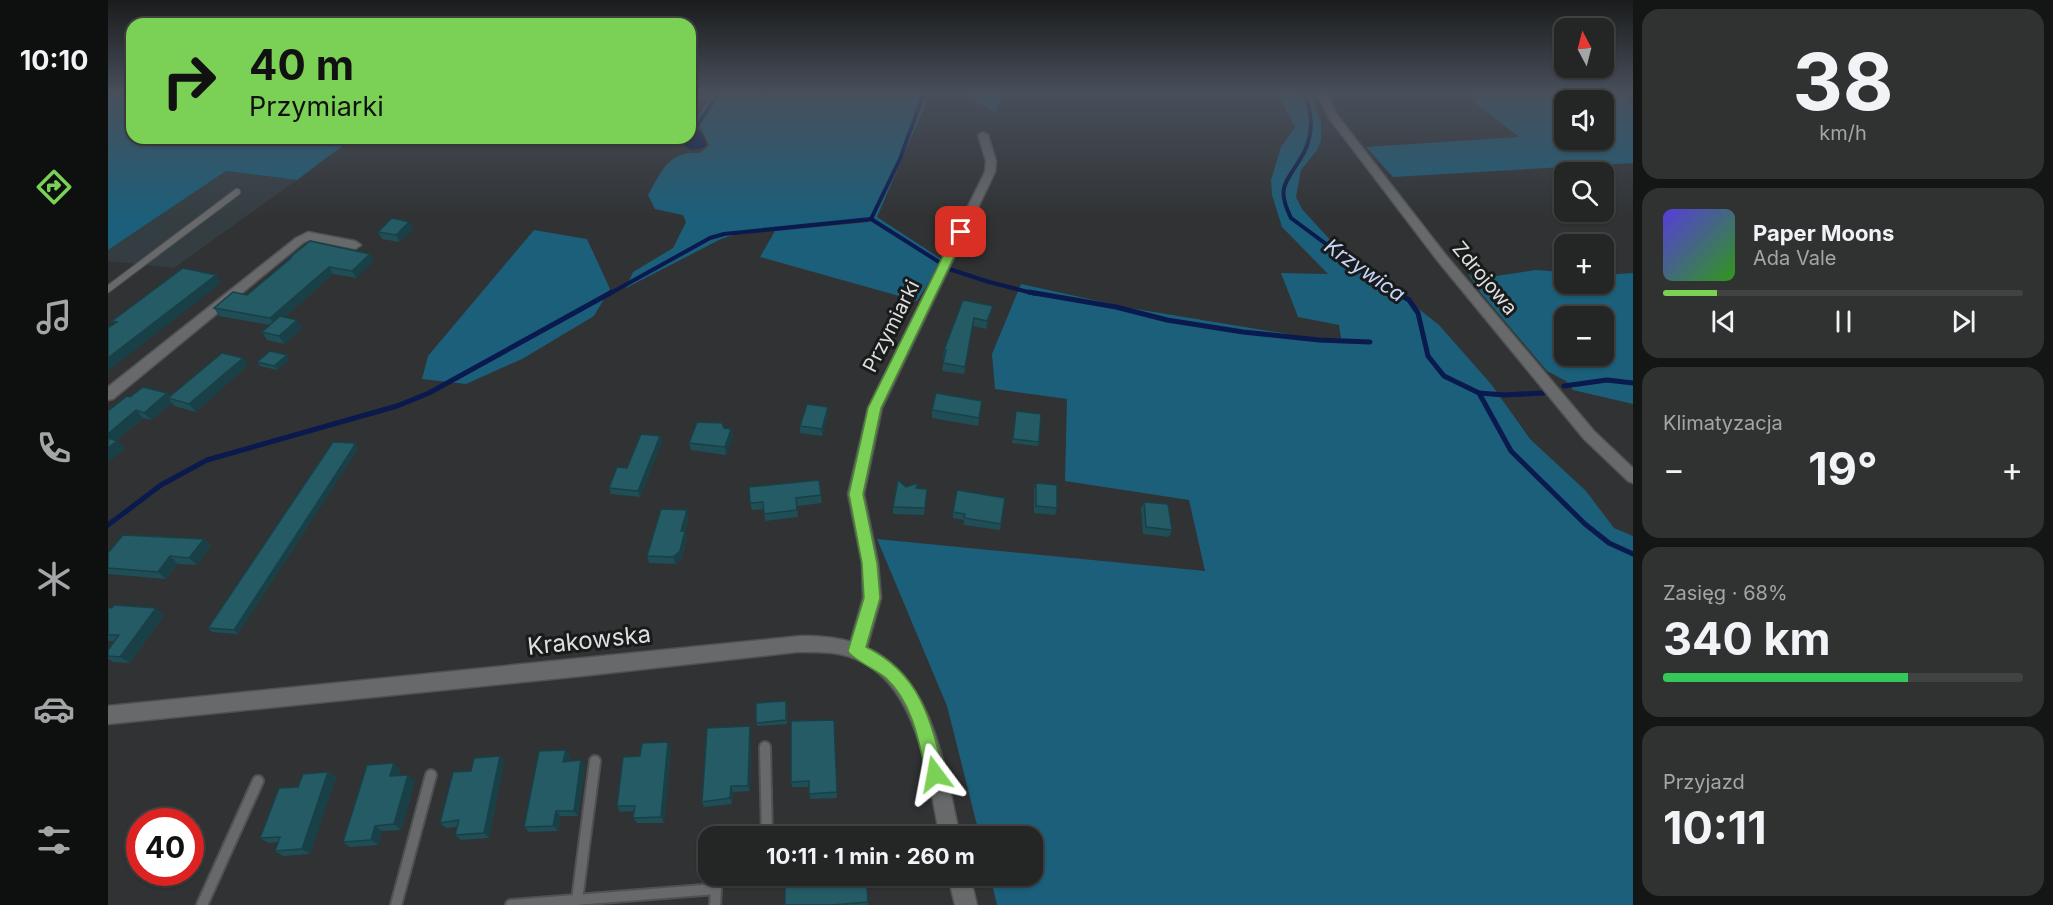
<!DOCTYPE html>
<html lang="pl">
<meta charset="utf-8">
<style>
:root{--surface:#242626;--page:#303232;--text:#f1f3f6;--muted:#a3a5a7;--line:#414343;--accent:#7bd156}
body{margin:0;font-family:Inter,sans-serif;background:var(--page);color:var(--text);height:100vh;display:flex;flex-direction:column;font-size:22px;white-space:nowrap}
*{box-sizing:border-box;margin:0}
p{font-size:20px;color:var(--muted)}
.icon{flex:none;width:33px;height:33px;fill:none;stroke:currentColor;stroke-width:2;stroke-linecap:round;stroke-linejoin:round}
.map{position:relative;flex:1;overflow:hidden}
.details{display:flex;flex-direction:column;gap:9px;padding:9px;background:#141515;width:420px}
.details>*{flex:none}
.banner{position:absolute;left:18px;top:18px;width:570px;height:126px;border-radius:18px;box-shadow:0 2px 4px #0004,0 0 0 2px var(--line);background:#7bd156;color:#111;overflow:hidden}
.needle{width:39px;rotate:353deg}
.controls{position:absolute;left:1446px;top:18px;display:grid;gap:12px}
.controls a{display:grid;place-items:center;width:60px;height:60px;border-radius:12px;background:var(--surface);box-shadow:0 2px 4px #0004,0 0 0 2px var(--line);font-size:30px}
.speed{position:absolute;left:18px;top:808px;display:flex;gap:12px;font-size:30px;font-weight:700;text-align:center}
.speed>*{display:grid;place-content:center;width:78px;height:78px;border-radius:50%;background:var(--surface);box-shadow:0 2px 4px #0004,0 0 0 2px var(--line);line-height:1}
.speed .limit{border:9px solid #d22;background:#fff;color:#111}
.pin{position:absolute;display:grid;place-items:center;width:51px;height:51px;color:#fff;margin:-26px;border-radius:12px;box-shadow:0 3px 9px #0006}
.me{position:absolute;width:66px;margin:-33px;rotate:347deg;stroke-linejoin:round;filter:drop-shadow(0 0 4px #0008)}
.turn{display:flex;align-items:center;gap:21px;height:126px;padding:0 24px;font-size:27px}
.turn .icon{width:78px;height:78px;stroke-width:2.5}
.turn b{display:block;font-size:42px;line-height:51px}
.big{font-size:45px;font-weight:700;line-height:1.1}
.details .widget{flex:1;display:flex;flex-direction:column;justify-content:center;gap:9px;min-width:0;padding:0 21px;border-radius:18px;background:var(--page)}
.details .dial{align-items:center;gap:0}
.dial b{font-size:78px;line-height:1}
.song{display:flex;align-items:center;gap:18px}
.cover{width:72px;height:72px;border-radius:9px;background:linear-gradient(135deg,hsl(250 70% 55%),hsl(110 70% 35%))}
.played{height:6px;border-radius:3px;background:linear-gradient(90deg,var(--accent) 15%,var(--line) 15%)}
.keys{display:flex;justify-content:space-around;direction:ltr}
.heat{display:flex;justify-content:space-between;align-items:center;font-size:33px;direction:ltr}
.charge{height:9px;border-radius:4px;background:linear-gradient(90deg,#34c759 68%,var(--line) 0)}
.trip{position:absolute;left:590px;top:826px;width:345px;height:60px;border-radius:18px;background:var(--surface);box-shadow:0 2px 4px #0004,0 0 0 2px var(--line);font-weight:700;line-height:60px;text-align:center}
main{display:flex;flex:1;min-height:0}
.dock{display:flex;flex-direction:column;width:108px;justify-content:space-around;align-items:center;background:#0e0f0f;color:var(--muted)}
.dock .icon{width:42px;height:42px}
.dock .current{color:var(--accent)}
.dock b{font-size:27px;color:var(--text)}
.map>svg:first-child{display:block}
.built{fill:#343d41}
.green{fill:#1b5f7a;fill-rule:evenodd}
.water{fill:#0a194e}
.lines{fill:none;stroke-linecap:round;stroke-linejoin:round}
.stream-far1{stroke:#0a194e;stroke-width:4}
.stream{stroke:#0a194e;stroke-width:5}
.lane-far1-casing{stroke:#4f5152;stroke-width:8}
.lane-casing{stroke:#4f5152;stroke-width:14}
.street-casing{stroke:#4f5152;stroke-width:3}
.secondary-casing{stroke:#4f5152;stroke-width:3}
.lane-far1{stroke:#67696b;stroke-width:6}
.lane{stroke:#67696b;stroke-width:10}
.street{fill:#67696b;fill-rule:evenodd}
.secondary{fill:#67696b;fill-rule:evenodd}
.wall{fill:#1f4e57}
.shaded-wall{fill:#194047}
.building{fill:#245b65;stroke:#194047;stroke-width:1.5}
.route{fill:#7bd156;stroke:#508838;stroke-width:1.5}
.labels{text-anchor:middle;dominant-baseline:central;stroke-width:6;stroke-linejoin:round;paint-order:stroke}
.street-label{font-size:20px;fill:#dddedf;stroke:#191a1a}
.water-label{font-size:21px;font-style:italic;fill:#c6d6f9;stroke:#191a1a}
.near-street-label{font-size:24px;fill:#dddedf;stroke:#191a1a}
</style>
<main>
<nav class="dock">
<b>10:10</b>
<svg class="icon current" aria-label="directions" viewBox="0 0 24 24"><path d="M12 3l9 9-9 9-9-9zM9 14v-3h6M13 9l2 2-2 2"/></svg>
<svg class="icon" aria-label="music" viewBox="0 0 24 24"><path d="M9 18V5l10-2v13"/><circle cx="6" cy="18" r="3"/><circle cx="16" cy="16" r="3"/></svg>
<svg class="icon" aria-label="phone" viewBox="0 0 24 24"><path d="M5 4h4l2 5-3 2q2 4 5 5l2-3 5 2v4C11 20 4 13 5 4z"/></svg>
<svg class="icon" aria-label="climate" viewBox="0 0 24 24"><path d="M12 3v18M4 7l16 10M4 17L20 7"/></svg>
<svg class="icon" aria-label="car" viewBox="0 0 24 24"><path d="M5 17H2v-5l4-1 3-4h7l3 4 3 1v5h-3M9 17h6M6 11h13"/><circle cx="7" cy="17" r="2"/><circle cx="17" cy="17" r="2"/></svg>
<svg class="icon" aria-label="filters" viewBox="0 0 24 24"><path d="M4 7h16M4 17h16"/><circle cx="9" cy="7" r="2"/><circle cx="15" cy="17" r="2"/></svg>
</nav>
<div class="map">
<svg width="1525" height="905" viewBox="0 0 1525 905">
<rect width="100%" height="100%" fill="#303233"/>
<path class="built" d="M118,171L189,180L66,268L0,261V250Z"/>
<g class="green">
<path d="M0,93H24V138H245L189,180L118,171L0,250Z"/>
<path d="M605,93H813L812,97L819,101L769,217L835,260L809,301L652,257L667,231L761,222L767,218L635,232L613,239L518,288L525,272L565,248L578,222L575,215L547,209L540,195C554,171 560,151 592,153L601,145L593,128L586,123Z"/>
<path d="M851,93H894L887,112Z"/>
<path d="M1169,93H1201L1213,122V141L1209,150L1193,170L1188,197L1194,209L1224,242L1259,268L1281,281L1293,295L1331,325L1383,384L1422,439L1478,491L1506,528L1525,536V905H889L882,876H924V837H872L839,706L769,539L1097,571L1081,500L957,481L959,399L887,389L884,354L913,284L1022,308L1216,340L1233,338L1231,325L1190,317L1173,273L1220,274L1174,227L1164,195L1163,180L1173,147L1187,127Z"/>
<path d="M1359,93H1511L1525,106V163L1285,177L1258,147L1411,137L1367,103ZM1456,100H1496V140H1456Z"/>
<path d="M426,230L479,239L502,289L486,316L414,359L358,384L314,379L320,356Z"/>
<path d="M1427,270L1456,272V284H1496V275L1525,273V404L1465,390L1458,381L1439,371L1373,293L1361,275L1375,278ZM1456,316H1496V356H1456Z"/>
</g>
<path class="water" d="M582,125C592,127 596,136 598,145L595,148L583,150L571,142L570,138H582Z"/>
<g class="lines">
<g class="stream-far1">
<path d="M1195,93C1207,114 1205,141 1191,161C1176,185 1169,189 1183,218L1253,270L1291,294"/>
<path d="M588,127L611,93"/>
<path d="M763,219L792,159L816,93"/>
<path d="M763,219L831,262"/>
<path d="M841,269L881,282L928,294"/>
<path d="M501,294L602,238L616,234L763,219"/>
</g>
<g class="stream">
<path d="M921,292L1008,307L1059,320L1135,332L1211,340L1262,342"/>
<path d="M1288,292L1301,300L1310,313L1320,356L1336,376L1371,393L1403,451L1477,524L1501,543L1525,554"/>
<path d="M1456,386L1499,380L1525,383"/>
<path d="M1371,393L1396,395L1435,393"/>
<path d="M0,525L53,485L99,460L289,406L321,393L504,292"/>
</g>
<g class="lane-far1-casing">
<path id="lane-far1" d="M0,289L129,192"/>
</g>
<g class="lane-casing">
<g id="lane">
<path d="M657,747L659,837"/>
<path d="M699,837L734,833"/>
<path d="M469,900L487,761"/>
<path d="M94,905L150,781"/>
<path d="M288,905L323,775"/>
<path d="M403,905L608,889L607,905"/>
</g>
</g>
<g class="street-casing">
<g id="street">
<path d="M1209,93H1219L1229,115L1337,254L1486,431L1525,468V483L1520,481L1476,439L1329,260L1221,118Z"/>
<path d="M875,132L880,135L888,161L887,172L774,408L756,494L770,563L773,598L758,651L755,657L749,659L743,657L740,651L755,598L754,563L740,494L760,408L877,172L878,161L870,135Z"/>
<path d="M200,232L247,241L253,245L247,249L202,240L196,242L5,399L0,400V387L188,238Z"/>
</g>
</g>
<g class="secondary-casing">
<g id="secondary">
<path d="M693,636C819,633 831,740 852,837H832C820,780 811,685 748,659C729,651 709,652 689,652L474,676L0,724V706Z"/>
<path d="M840,876H862L869,905H847Z"/>
</g>
</g>
<use href="#lane-far1" class="lane-far1"/>
<use href="#lane" class="lane"/>
<use href="#street" class="street"/>
<use href="#secondary" class="secondary"/>
</g>
<g class="wall">
<path d="M301,222L305,230L291,242L274,239L270,232Z"/>
<path d="M181,258L266,261L248,278L225,274L177,317L194,328L176,344L159,340L154,332L162,325L111,316L106,308L139,295L182,259Z"/>
<path d="M855,300L885,306L883,314L878,329L865,326L856,374L834,371L836,358H835L836,350Z"/>
<path d="M182,359L169,370L152,366L149,362Z"/>
<path d="M140,365L88,412L66,406L64,403L43,420L35,418L8,441L17,448L0,462V411L22,397L59,393L62,396Z"/>
<path d="M873,409L870,426L824,418V410Z"/>
<path d="M908,411L931,442L930,446L904,443Z"/>
<path d="M720,415L714,436L692,433V426Z"/>
<path d="M616,428L623,429L625,437L618,455L583,450L581,443Z"/>
<path d="M552,436L554,442L532,497L503,494L501,488L519,468Z"/>
<path d="M247,443L250,447L248,452L130,634L104,632L100,628Z"/>
<path d="M928,483L949,508L947,515L926,513V490Z"/>
<path d="M798,487L819,489L816,515L785,514V507Z"/>
<path d="M713,495L714,503L689,506L690,517L657,521L656,509L644,510L642,503Z"/>
<path d="M897,498L892,530L856,525V520L845,518V512Z"/>
<path d="M1036,502L1064,530L1061,537L1035,534L1033,509Z"/>
<path d="M581,517L577,531L579,538L574,558L568,564L541,563L539,556Z"/>
<path d="M96,539L103,546L89,565L70,564L58,579L0,574V553Z"/>
<path d="M0,607L56,615L22,663L5,662L0,658V650L7,641H0Z"/>
<path d="M679,704V724L649,726L648,723Z"/>
<path d="M726,720L729,798L702,799L701,787H684L683,782Z"/>
<path d="M643,732L642,791L625,792L624,804L596,807L594,802Z"/>
<path d="M560,742L563,748L556,823H529L525,818L526,811L512,812L509,806L532,756Z"/>
<path d="M458,750L462,756L461,762L477,766L470,816H452L450,831L421,832L416,827Z"/>
<path d="M392,756L396,762L381,838L353,840L347,835L349,827L338,828L332,823L363,771Z"/>
<path d="M292,769L290,776L307,781L293,830L274,831L270,845L242,847L235,842Z"/>
<path d="M220,772L228,777L202,854L175,856L167,851L170,842L161,843L152,838L190,787Z"/>
<path d="M758,876L760,905H677Z"/>
</g>
<g class="shaded-wall">
<path d="M301,222L305,230L291,242L288,235Z"/>
<path d="M262,254L266,261L248,278L244,271Z"/>
<path d="M221,267L225,274L167,326L162,318Z"/>
<path d="M108,275L113,283L0,371V358Z"/>
<path d="M885,306L883,314L878,329L879,321Z"/>
<path d="M189,320L194,328L176,344L171,336Z"/>
<path d="M179,355L182,359L169,370L166,366Z"/>
<path d="M135,358L140,365L88,412L81,404Z"/>
<path d="M59,393L65,400L60,398L64,403L43,420L36,413Z"/>
<path d="M720,407V415L714,436V429Z"/>
<path d="M28,410L35,418L4,444L0,440V434Z"/>
<path d="M623,429L625,437L618,455L617,447Z"/>
<path d="M552,436L554,442L532,497L530,491Z"/>
<path d="M9,441L17,448L0,462V448Z"/>
<path d="M247,443L250,447L248,452L130,634L126,630Z"/>
<path d="M579,510L581,517L577,531L579,538L574,558L568,564L565,557L573,531Z"/>
<path d="M96,539L103,546L89,565L81,558Z"/>
<path d="M62,556L70,564L58,579L50,572Z"/>
<path d="M48,608L56,615L22,663L12,657Z"/>
<path d="M642,726L643,732L642,791L640,786Z"/>
<path d="M560,742L563,748L556,823L553,817Z"/>
<path d="M458,750L462,756L459,768L455,762Z"/>
<path d="M392,756L396,762L381,838L376,833Z"/>
<path d="M473,760L477,766L470,816L466,811Z"/>
<path d="M286,763L292,769L288,782L282,776Z"/>
<path d="M220,772L228,777L202,854L194,849Z"/>
<path d="M300,775L307,781L293,830L286,824Z"/>
<path d="M623,786L625,792L624,804L622,798Z"/>
<path d="M448,811L452,816L450,831L445,826Z"/>
<path d="M267,826L274,831L270,845L263,840Z"/>
</g>
<g class="building">
<path d="M284,218L301,222L288,235L270,232Z"/>
<path d="M202,241L262,254L244,271L221,267L162,318L106,308L125,292L139,295L183,258H181Z"/>
<path d="M75,268L108,275L0,358V328L9,322L4,321Z"/>
<path d="M855,300L885,306L879,321L866,318L857,367L835,363L838,350H836Z"/>
<path d="M172,316L189,320L171,336L154,332Z"/>
<path d="M162,351L179,355L166,366L149,362Z"/>
<path d="M114,353L135,358L81,404L60,398Z"/>
<path d="M35,387L59,393L36,413L28,410L0,434V411L19,396L22,397Z"/>
<path d="M828,393L874,401L871,418L824,410Z"/>
<path d="M699,404L720,407L714,429L692,426Z"/>
<path d="M908,411L933,414L931,442L905,439Z"/>
<path d="M589,422L614,423L616,428L623,429L617,447L581,443Z"/>
<path d="M533,434L552,436L530,491L501,488L509,467L519,468Z"/>
<path d="M0,438L9,441L0,448Z"/>
<path d="M225,442L247,443L245,448L126,630L100,628Z"/>
<path d="M711,480L713,495L688,498L689,510L656,514L655,502L642,503L641,487Z"/>
<path d="M790,480L798,487L810,483L808,488L819,489L817,508L785,507Z"/>
<path d="M928,483L949,485V508L928,506Z"/>
<path d="M849,490L897,498L893,524L856,518L857,514L845,512Z"/>
<path d="M1036,502L1060,504L1064,530L1038,527Z"/>
<path d="M553,509L579,510L573,531H577L572,551L565,557L539,556Z"/>
<path d="M15,535L96,539L81,558L62,556L50,572L0,568V553Z"/>
<path d="M6,605L48,608L12,657L0,656V650L11,635H0V607L4,608Z"/>
<path d="M678,701V720L648,723V703Z"/>
<path d="M726,720L729,792L701,794V781L683,782V721Z"/>
<path d="M642,726L640,786H623L622,798L594,802L599,728Z"/>
<path d="M560,742L553,817L525,818L527,806H509L515,757L532,756L534,743Z"/>
<path d="M458,750L455,762L473,760L466,811H448L445,826L416,827L431,751Z"/>
<path d="M392,756L376,833L347,835L351,820L332,823L345,772L363,771L366,758Z"/>
<path d="M286,763L282,776L300,775L286,824L267,826L263,840L235,842L259,765Z"/>
<path d="M220,772L194,849L167,851L172,837L152,838L171,788L190,787L195,774Z"/>
<path d="M677,876H758L760,902L724,905H677Z"/>
</g>
<linearGradient id="sky" x2="0" y2="1"><stop stop-color="#1a1c1c"/><stop offset="0.42" stop-color="#484f5b"/><stop offset="1" stop-color="#484f5b" stop-opacity="0"/></linearGradient>
<rect width="1525" height="220" fill="url(#sky)"/>
<path class="route" d="M853,229L858,232L773,408L755,494L769,563L772,598L758,647C812,673 823,720 836,774L834,780L827,783L821,780L818,774C811,740 804,702 778,678C769,670 745,660 740,651L756,598L754,563L741,494L760,408L847,232Z"/>
<g class="labels">
<g class="street-label">
<text transform="translate(1377 278) rotate(50)">Zdrojowa</text>
<text transform="translate(783 326) rotate(-63)">Przymiarki</text>
</g>
<g class="water-label">
<text transform="translate(1257 270) rotate(35)">Krzywica</text>
</g>
<g class="near-street-label">
<text transform="translate(481 640) rotate(-6)">Krakowska</text>
</g>
</g>
</svg>
<div class="controls">
<a><svg class="needle" viewBox="-14 -14 28 28"><path d="M0-13l5 13h-10z" fill="#e53935"/><path d="M0 13l5-13h-10z" fill="#a3a5a7"/></svg></a>
<a><svg class="icon" aria-label="sound" viewBox="0 0 24 24"><path d="M4 9h4l5-4v14l-5-4H4zM17 9q2 3 0 6"/></svg></a>
<a><svg class="icon" aria-label="search" viewBox="0 0 24 24"><circle cx="10" cy="10" r="6"/><path d="M15 15l6 6"/></svg></a>
<a>+</a>
<a>−</a>
</div>
<div class="speed"><div class="limit">40</div></div>
<div class="pin" style="left:853px;top:232px;background:#d93025"><svg class="icon" aria-label="arrive" viewBox="0 0 24 24"><path d="M6 21V4h12l-3 4 3 4H6"/></svg></div>
<svg class="me" style="left:827px;top:774px" viewBox="-20 -20 40 40"><path d="M0-17L14 15 0 8-14 15z" fill="#7bd156" stroke="#fff" stroke-width="4"/></svg>
<div class="trip">10:11 · 1 min · 260 m</div>
<div class="banner">
<div class="turn"><svg class="icon" aria-label="right" viewBox="0 0 24 24"><path d="M7 20v-9h11M14 6l5 5-5 5"/></svg><div><b>40 m</b>Przymiarki</div></div>
</div>
</div>
<section class="details">
<div class="widget dial"><b>38</b><p>km/h</p></div>
<div class="widget">
<div class="song"><i class="cover"></i><div><b>Paper Moons</b><p>Ada Vale</p></div></div>
<div class="played"></div>
<div class="keys"><svg class="icon" aria-label="previous" viewBox="0 0 24 24"><path d="M18 5L8 12l10 7zM5 5v14"/></svg><svg class="icon" aria-label="pause" viewBox="0 0 24 24"><path d="M8 5v14M16 5v14"/></svg><svg class="icon" aria-label="next" viewBox="0 0 24 24"><path d="M6 5l10 7-10 7zM19 5v14"/></svg></div>
</div>
<div class="widget"><p>Klimatyzacja</p>
<div class="heat"><a>−</a><b class="big">19°</b><a>+</a></div>
</div>
<div class="widget"><p>Zasięg · 68%</p><b class="big">340 km</b><div class="charge"></div></div>
<div class="widget"><p>Przyjazd</p><b class="big">10:11</b></div>
</section>
</main>
